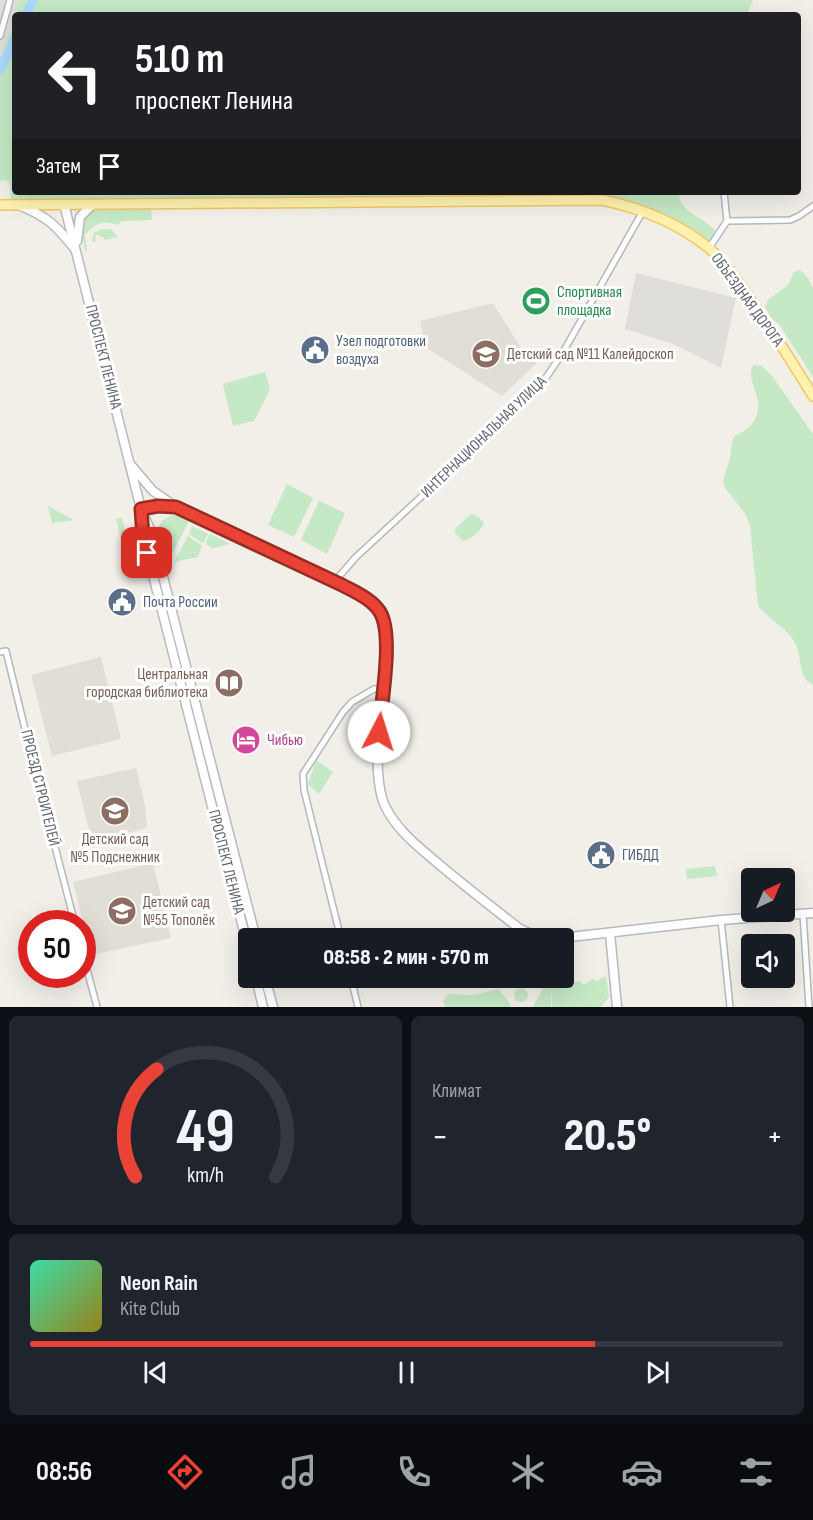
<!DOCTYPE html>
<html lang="ru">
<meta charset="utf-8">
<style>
:root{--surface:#171b24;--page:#20242c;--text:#f1f3f6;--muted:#9ea1a6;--line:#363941;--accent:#ea4335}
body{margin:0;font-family:"Sofia Sans Condensed",sans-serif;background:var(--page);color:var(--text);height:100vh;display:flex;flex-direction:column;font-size:22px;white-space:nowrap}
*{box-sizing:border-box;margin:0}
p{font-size:20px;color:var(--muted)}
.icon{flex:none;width:33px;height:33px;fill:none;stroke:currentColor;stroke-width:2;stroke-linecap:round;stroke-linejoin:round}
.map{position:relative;height:1007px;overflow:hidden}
.details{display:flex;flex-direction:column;gap:9px;padding:9px;background:#0d0f14;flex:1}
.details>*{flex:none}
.banner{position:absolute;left:12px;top:12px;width:789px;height:183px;border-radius:6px;box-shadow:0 6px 24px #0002;background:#202124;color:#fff;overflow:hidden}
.needle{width:39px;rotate:44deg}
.controls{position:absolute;left:741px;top:868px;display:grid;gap:12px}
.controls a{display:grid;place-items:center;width:54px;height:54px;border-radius:6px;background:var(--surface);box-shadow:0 6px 24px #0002;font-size:30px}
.speed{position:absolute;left:18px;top:910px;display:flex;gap:12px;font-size:30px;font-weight:700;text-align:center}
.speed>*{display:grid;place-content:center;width:78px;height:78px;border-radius:50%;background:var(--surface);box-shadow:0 6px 24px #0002;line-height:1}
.speed .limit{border:9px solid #d22;background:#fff;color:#111}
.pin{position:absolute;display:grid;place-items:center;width:51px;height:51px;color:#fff;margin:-26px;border-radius:12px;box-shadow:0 3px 9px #0006}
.me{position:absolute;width:66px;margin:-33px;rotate:5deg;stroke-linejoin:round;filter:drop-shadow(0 0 4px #0008)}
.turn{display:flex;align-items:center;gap:21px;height:126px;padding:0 24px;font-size:27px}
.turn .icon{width:78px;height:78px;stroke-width:2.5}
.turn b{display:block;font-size:42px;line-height:51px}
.then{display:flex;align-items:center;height:57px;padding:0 24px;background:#0003;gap:12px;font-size:22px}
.big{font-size:45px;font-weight:800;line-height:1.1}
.details .tile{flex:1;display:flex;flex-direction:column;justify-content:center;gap:9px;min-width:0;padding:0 21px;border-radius:9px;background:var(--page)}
.details .dial{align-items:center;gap:0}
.dial svg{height:156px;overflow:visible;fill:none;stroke:var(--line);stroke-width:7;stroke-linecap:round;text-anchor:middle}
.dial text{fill:var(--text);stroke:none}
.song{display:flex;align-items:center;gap:18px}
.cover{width:72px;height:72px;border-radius:9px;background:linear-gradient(135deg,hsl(160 70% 55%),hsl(50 70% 35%))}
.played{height:6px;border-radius:3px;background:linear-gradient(90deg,var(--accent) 75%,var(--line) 75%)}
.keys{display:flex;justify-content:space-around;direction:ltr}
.heat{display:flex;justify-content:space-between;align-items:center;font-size:33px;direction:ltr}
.details .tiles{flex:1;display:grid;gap:9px;grid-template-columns:1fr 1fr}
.tile:last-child{grid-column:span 2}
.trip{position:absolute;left:238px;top:928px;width:336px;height:60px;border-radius:6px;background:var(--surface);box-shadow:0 6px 24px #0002;font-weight:800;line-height:60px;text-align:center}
.menu{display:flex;height:96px;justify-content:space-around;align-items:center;background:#090b0e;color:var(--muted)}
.menu .icon{width:42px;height:42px}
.menu .current{color:var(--accent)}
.menu b{font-size:27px;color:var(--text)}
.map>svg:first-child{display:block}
.industrial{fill:#e0deda}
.education{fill:#e1ded6}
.green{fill:#c5e8c5}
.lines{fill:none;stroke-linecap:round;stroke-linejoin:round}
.river{stroke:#aadaff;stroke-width:9}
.street-casing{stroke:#b5b8bc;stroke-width:8}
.secondary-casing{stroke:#b6babf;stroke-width:11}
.primary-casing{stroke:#f2c960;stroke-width:12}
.street{stroke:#fff;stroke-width:5}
.secondary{stroke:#fff;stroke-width:8}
.primary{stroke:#fff2af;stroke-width:9}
.route-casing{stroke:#982c22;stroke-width:15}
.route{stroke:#ea4335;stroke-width:10}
.labels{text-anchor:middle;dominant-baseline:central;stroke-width:6;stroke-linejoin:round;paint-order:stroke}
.leisure-label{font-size:16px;fill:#27864d;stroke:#fff;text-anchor:start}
.street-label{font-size:16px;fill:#5f6368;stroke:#fff}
.service-label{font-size:16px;fill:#4e5e75;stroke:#fff;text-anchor:start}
.education-label{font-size:16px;fill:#785e54;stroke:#fff;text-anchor:start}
.hotel-label{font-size:16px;fill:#b23c85;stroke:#fff;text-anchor:start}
</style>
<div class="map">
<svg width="813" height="1007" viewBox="0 0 813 1007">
<rect width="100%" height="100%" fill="#f1efe8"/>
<g class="industrial">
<path d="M0,0H19L15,9L12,28L0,56Z"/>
<path d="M636,273L736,298L721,368L673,344L625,329Z"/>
</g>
<g class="education">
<path d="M493,303L519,345L524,351L532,350L537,363L502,396L425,347L420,321Z"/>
<path d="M101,657L121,739L52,756L31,675Z"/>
<path d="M136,768L145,805L147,828L92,842L77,781Z"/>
<path d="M153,863L171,938L91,955L73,882Z"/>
</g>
<g class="green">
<path d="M19,0H753L747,15H15V192H461L454,195L239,200L233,196L225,199L11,201L10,184L6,180L0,181V56L12,28L15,9Z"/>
<path d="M493,192H679C678,213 705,217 716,232L710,242H707L665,216L640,206L598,198Z"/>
<path d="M97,207H151L152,220L121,221L118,225C104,220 94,223 85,235L87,251H85L81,229L84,214Z"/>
<path d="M102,229H111L118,237L105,240L104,237H100L98,234L95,237L96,242L92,241L94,233Z"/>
<path d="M800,270L808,278L813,288V377L779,324L772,319L765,307L768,300L788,285L794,272Z"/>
<path d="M754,365L762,366L772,376L813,434V685C798,678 802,660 797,647C789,628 770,621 758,606L750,526L745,513L725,488L723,480L730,458L733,438C739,433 747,430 752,424C770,402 742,378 754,365Z"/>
<path d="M265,372L270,389L254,421L233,426L223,384Z"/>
<path d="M287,484L313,498L294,537L268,525Z"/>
<path d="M319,501L345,513L327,554L301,540Z"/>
<path d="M48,506L74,520L52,523Z"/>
<path d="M201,511L247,532V534L245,535L200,514Z"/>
<path d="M174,514L189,521L167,564L165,565L156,530L163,520Z"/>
<path d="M471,514C477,515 480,518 484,523C481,531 471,539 463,541L455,533V529Z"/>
<path d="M122,518L128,541L125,544L121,540L116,519Z"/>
<path d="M192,526L208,534L204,542L202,543L189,534Z"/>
<path d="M210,534L230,544L213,548L207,545L206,542Z"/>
<path d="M188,536L202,546L198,557L174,562Z"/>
<path d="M175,633L207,761L206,762L204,761L171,634Z"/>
<path d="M316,760L333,772L319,794L308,784Z"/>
<path d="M210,778L212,779L240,889L237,890Z"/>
<path d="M715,866L717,876L687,879L686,869Z"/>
<path d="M606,976L609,997L601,1007H552V987L551,1007H533L546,982L552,981V987L559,983L581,981L582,984H586L593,978L596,981Z"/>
<circle cx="521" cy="995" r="7"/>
<path d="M498,989L510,1003V1007H446L443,1001L449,994L475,995Z"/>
</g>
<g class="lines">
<g class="river">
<path d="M26,15L33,0"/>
<path d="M0,70L15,38"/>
</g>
<g class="street-casing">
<g id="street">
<path d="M0,36L10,0"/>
<path d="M724,192L727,221"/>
<path d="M709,248L727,221L790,220L799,216L813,206"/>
<path d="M335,581L356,557L539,388L562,354L643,211"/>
<path d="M0,652L6,651L33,762L75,924"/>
<path d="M803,914L809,1007"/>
<path d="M721,920L730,1007"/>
<path d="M341,939L304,790L303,774L343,712L352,702L374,689L383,688"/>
<path d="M82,951L97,1007"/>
<path d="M351,978L358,1007"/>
</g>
</g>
<g class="secondary-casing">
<g id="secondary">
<path d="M64,204L141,509L152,534L256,939"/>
<path d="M19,205C47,217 55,224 74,248"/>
<path d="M77,241L80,217L93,204"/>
<path d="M130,464L153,491L176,507L342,585C354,592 372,599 380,611C390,626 386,647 385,665C382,701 370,773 385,806C397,831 420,848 441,866C466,887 493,908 520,929L538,937L561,938L721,920L813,913"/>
<path d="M141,509L158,506L173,507"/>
<path d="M142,516L143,536L249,951"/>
<path d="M610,933L617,1007"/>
<path d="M256,978L263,1007"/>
<path d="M265,978L273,1007"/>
</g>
</g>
<g class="primary-casing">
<path id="primary" d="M0,205L602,200C641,208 679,223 710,249C725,262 736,280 748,296C771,328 792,362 813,396"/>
</g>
<use href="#street" class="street"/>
<use href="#secondary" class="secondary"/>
<use href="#primary" class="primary"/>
</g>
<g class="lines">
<g class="route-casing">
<path id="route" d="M147,553L143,536L141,509L158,506L176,507L342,585C355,592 372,599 380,612C394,635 381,703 379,732"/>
</g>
<use href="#route" class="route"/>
</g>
<defs>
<g id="stadium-disc" transform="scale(1.5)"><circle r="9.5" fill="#2e9e5b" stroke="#fff"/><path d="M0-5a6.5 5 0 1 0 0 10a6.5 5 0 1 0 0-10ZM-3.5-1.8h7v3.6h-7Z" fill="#fff"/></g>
<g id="civic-disc" transform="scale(1.5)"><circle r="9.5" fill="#5c6f8a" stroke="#fff"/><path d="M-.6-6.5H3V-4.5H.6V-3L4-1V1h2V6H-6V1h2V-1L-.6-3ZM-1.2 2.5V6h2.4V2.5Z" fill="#fff"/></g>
<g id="school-disc" transform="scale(1.5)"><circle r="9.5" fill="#8d6e63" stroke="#fff"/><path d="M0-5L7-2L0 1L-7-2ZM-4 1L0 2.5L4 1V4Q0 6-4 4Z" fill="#fff"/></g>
<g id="library-disc" transform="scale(1.5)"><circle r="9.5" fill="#8d6e63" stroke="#fff"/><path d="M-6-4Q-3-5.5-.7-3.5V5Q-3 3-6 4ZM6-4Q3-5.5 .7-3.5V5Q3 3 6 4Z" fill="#fff"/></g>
<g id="hotel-disc" transform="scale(1.5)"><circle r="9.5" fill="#d1479c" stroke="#fff"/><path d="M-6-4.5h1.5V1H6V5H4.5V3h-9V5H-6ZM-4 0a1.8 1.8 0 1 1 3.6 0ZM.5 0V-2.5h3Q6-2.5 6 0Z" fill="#fff"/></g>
</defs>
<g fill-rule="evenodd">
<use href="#stadium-disc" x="536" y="301"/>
<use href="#civic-disc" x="315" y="350"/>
<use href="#school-disc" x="486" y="354"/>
<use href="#civic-disc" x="122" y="602"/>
<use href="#library-disc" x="229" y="683"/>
<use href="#hotel-disc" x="246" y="740"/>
<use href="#school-disc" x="115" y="811"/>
<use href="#civic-disc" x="601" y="855"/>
<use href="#school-disc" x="122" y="911"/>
</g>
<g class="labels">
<g class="leisure-label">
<text x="557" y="292">Спортивная<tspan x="557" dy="18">площадка</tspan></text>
</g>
<g class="street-label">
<text transform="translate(747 300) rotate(54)">ОБЪЕЗДНАЯ ДОРОГА</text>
<text transform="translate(103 357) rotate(76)">ПРОСПЕКТ ЛЕНИНА</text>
<text transform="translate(484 437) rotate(-44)">ИНТЕРНАЦИОНАЛЬНАЯ УЛИЦА</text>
<text transform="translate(40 788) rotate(76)">ПРОЕЗД СТРОИТЕЛЕЙ</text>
<text transform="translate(226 862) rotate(76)">ПРОСПЕКТ ЛЕНИНА</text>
</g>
<g class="service-label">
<text x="336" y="341">Узел подготовки<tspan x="336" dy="18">воздуха</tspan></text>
<text x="143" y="602">Почта России</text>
<text x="622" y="855">ГИБДД</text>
</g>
<g class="education-label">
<text x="507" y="354">Детский сад №11 Калейдоскоп</text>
<text x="208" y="674" text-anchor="end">Центральная<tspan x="208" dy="18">городская библиотека</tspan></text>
<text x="115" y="839" text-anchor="middle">Детский сад<tspan x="115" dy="18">№5 Подснежник</tspan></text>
<text x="143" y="902">Детский сад<tspan x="143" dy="18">№55 Тополёк</tspan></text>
</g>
<g class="hotel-label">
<text x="267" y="740">Чибью</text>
</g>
</g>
</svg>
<div class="controls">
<a><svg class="needle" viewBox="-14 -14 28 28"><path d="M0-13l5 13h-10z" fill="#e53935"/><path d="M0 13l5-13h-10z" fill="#9ea1a6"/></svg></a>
<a><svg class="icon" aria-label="sound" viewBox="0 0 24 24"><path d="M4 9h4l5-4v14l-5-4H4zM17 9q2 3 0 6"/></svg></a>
</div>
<div class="speed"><div class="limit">50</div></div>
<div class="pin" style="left:147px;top:553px;background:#d93025"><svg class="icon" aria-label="arrive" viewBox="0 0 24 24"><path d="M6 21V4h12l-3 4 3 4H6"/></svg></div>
<svg class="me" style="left:379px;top:732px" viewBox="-20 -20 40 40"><circle r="19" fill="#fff"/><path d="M0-13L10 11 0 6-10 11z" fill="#ea4335"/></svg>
<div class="trip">08:58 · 2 мин · 570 m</div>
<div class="banner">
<div class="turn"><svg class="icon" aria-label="left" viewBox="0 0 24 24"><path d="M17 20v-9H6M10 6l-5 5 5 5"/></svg><div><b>510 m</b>проспект Ленина</div></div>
<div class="then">Затем<svg class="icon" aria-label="arrive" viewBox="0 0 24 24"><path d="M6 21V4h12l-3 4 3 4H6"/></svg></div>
</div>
</div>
<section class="details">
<div class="tiles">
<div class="tile dial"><svg viewBox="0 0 100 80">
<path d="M14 69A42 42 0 1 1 86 69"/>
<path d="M14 69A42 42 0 0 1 25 14" stroke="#ea4335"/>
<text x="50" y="56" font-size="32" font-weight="700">49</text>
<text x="50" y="72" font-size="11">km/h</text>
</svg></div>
<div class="tile"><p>Климат</p>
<div class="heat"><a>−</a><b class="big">20.5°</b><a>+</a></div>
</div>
<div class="tile">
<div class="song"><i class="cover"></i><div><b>Neon Rain</b><p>Kite Club</p></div></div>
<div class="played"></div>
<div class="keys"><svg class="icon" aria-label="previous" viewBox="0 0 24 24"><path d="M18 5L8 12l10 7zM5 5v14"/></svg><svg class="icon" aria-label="pause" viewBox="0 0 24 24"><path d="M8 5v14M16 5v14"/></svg><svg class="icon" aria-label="next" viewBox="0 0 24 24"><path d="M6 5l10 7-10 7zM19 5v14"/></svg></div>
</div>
</div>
</section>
<nav class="menu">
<b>08:56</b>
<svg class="icon current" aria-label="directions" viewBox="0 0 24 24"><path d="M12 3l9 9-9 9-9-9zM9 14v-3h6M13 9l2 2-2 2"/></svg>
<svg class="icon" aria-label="music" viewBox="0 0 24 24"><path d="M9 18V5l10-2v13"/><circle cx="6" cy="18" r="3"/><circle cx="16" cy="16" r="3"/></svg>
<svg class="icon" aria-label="phone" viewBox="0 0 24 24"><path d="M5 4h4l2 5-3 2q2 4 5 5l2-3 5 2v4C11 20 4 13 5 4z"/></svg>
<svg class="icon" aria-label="climate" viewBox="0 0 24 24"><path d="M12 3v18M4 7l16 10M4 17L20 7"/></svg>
<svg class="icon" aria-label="car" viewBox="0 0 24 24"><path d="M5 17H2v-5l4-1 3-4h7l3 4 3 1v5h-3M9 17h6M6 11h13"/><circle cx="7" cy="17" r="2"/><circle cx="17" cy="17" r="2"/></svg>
<svg class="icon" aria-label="filters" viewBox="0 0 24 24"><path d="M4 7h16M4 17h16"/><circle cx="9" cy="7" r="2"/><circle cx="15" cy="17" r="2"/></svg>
</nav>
